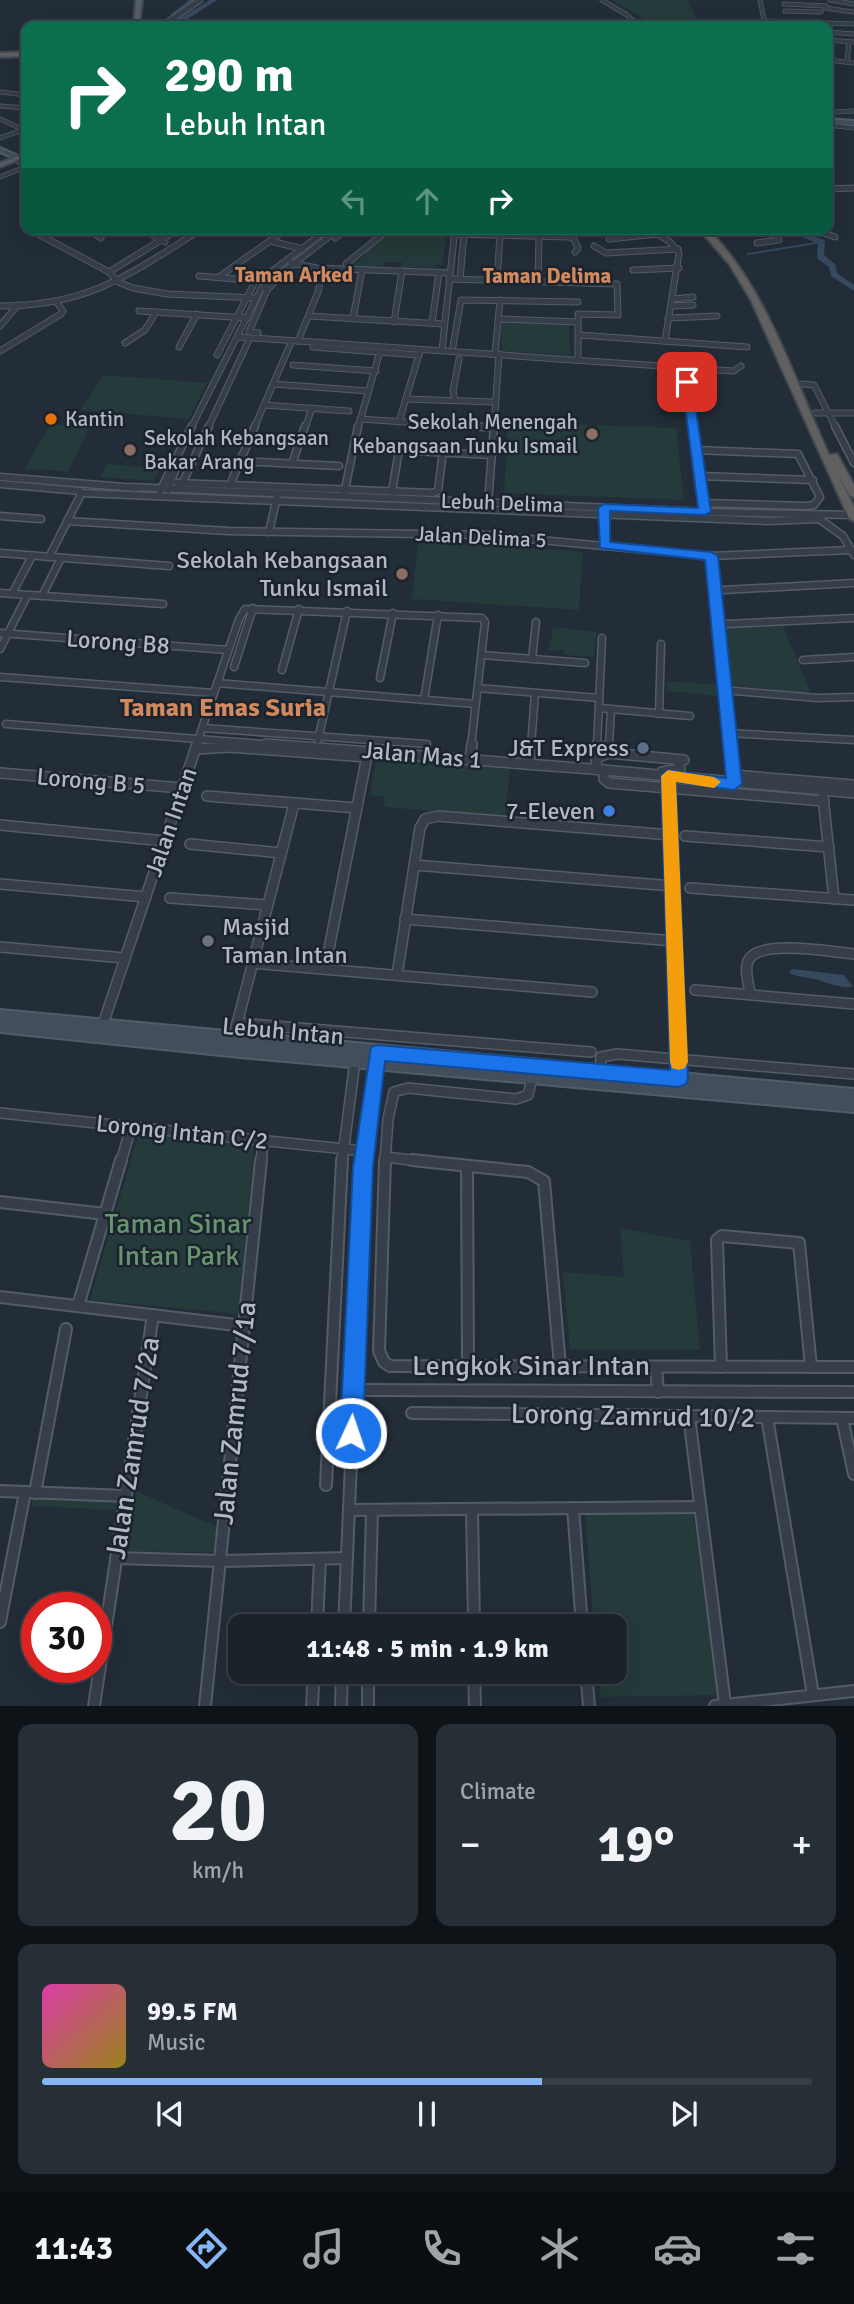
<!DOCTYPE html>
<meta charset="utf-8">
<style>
:root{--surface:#1a222a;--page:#272f36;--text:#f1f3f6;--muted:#9fa4a8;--line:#383f47;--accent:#85b6f5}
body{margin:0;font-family:Signika,sans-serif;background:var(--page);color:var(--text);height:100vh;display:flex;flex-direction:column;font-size:26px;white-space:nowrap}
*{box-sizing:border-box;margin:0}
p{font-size:23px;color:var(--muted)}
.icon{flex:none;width:38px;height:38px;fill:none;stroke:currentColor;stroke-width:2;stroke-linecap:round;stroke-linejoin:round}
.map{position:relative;height:1706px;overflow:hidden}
.details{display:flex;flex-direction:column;gap:18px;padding:18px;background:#0e1317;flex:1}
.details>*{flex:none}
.top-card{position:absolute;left:21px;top:21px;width:812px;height:214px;border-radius:14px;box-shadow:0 7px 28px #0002,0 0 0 2px var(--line);background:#0b6e4f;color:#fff;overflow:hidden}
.speed{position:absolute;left:21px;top:1592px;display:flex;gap:14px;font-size:35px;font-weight:700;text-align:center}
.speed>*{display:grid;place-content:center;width:91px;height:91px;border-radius:50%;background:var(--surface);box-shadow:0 7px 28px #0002,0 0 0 2px var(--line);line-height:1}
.speed .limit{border:10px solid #d22;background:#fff;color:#111}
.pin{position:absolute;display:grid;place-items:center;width:60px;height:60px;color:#fff;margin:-30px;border-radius:14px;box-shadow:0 4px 10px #0006}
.me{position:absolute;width:77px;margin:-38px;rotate:3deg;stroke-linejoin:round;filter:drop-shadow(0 0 5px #0008)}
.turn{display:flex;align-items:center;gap:24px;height:147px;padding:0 28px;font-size:32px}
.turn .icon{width:91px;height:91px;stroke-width:2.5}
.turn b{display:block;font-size:49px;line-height:60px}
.lanes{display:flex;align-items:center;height:66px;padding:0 28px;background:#0003;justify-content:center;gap:35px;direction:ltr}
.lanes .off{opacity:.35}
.big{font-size:52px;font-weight:800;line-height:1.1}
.details .tile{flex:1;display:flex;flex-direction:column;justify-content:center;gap:10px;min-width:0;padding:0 24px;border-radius:14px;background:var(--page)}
.details .dial{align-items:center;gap:0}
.dial b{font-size:91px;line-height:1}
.song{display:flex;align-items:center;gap:21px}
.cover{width:84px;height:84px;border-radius:10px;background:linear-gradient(135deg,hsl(320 70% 55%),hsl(50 70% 35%))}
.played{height:7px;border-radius:4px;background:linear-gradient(90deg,var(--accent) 65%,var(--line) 65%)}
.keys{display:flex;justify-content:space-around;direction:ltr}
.heat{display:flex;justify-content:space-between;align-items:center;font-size:38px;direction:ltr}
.details .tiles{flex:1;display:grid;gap:18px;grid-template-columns:1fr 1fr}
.tile:last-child{grid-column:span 2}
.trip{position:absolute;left:228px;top:1614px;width:399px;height:70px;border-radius:14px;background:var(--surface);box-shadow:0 7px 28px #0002,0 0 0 2px var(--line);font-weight:800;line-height:70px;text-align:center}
.menu{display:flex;height:112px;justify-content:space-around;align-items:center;background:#0a0e11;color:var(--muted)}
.menu .icon{width:49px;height:49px}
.menu .on{color:var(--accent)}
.menu b{font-size:32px;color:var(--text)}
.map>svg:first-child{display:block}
.green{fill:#253a3a}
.water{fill:#36495f}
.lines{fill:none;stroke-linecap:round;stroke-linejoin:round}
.stream{stroke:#36495f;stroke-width:2}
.river{fill:#36495f;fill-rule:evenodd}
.minor-far4-casing{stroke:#535c67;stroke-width:5}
.minor-far3-casing{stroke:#535c67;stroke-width:7}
.minor-far2-casing{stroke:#535c67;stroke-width:9}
.minor-far1-casing{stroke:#535c67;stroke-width:12}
.minor-casing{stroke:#535c67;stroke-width:14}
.tertiary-casing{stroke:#535c67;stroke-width:7}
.secondary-casing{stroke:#535c67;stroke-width:4}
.primary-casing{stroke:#414a55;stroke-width:4}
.trunk-casing{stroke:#404953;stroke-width:4}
.minor-far4{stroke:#353e49;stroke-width:3.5}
.minor-far3{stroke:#353e49;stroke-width:5}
.minor-far2{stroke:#353e49;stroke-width:6}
.minor-far1{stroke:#353e49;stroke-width:9}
.minor{stroke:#353e49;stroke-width:10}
.tertiary{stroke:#353e49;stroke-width:5}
.secondary{fill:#434e5c;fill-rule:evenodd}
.primary{fill:#535d69;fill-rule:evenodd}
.trunk{fill:#61605e;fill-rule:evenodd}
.route{fill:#1a73e8;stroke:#114b97;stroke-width:2}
.slow{fill:#f59e0b}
.food-dot{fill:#e8710a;stroke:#1b232d;stroke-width:2.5}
.education-dot{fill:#8d6e63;stroke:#1b232d;stroke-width:2.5}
.service-dot{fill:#5c6f8a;stroke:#1b232d;stroke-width:2.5}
.shop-dot{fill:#3f7fe0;stroke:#1b232d;stroke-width:2.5}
.worship-dot{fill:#6b7280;stroke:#1b232d;stroke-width:2.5}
.labels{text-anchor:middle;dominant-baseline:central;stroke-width:5;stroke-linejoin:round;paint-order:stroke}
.far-neighbourhood-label{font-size:21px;font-weight:bold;fill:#d18a5f;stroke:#1b232d}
.far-poi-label{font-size:21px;fill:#b0b9c5;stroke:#1b232d;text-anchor:start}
.far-street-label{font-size:21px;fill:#b0b9c5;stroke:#1b232d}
.poi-label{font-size:24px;fill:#b0b9c5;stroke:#1b232d;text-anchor:end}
.street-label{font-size:24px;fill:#b0b9c5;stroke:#1b232d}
.neighbourhood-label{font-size:26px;font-weight:bold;fill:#d18a5f;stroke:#1b232d}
.near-park-label{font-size:28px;fill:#689570;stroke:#1b232d}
.near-street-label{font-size:28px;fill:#b0b9c5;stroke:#1b232d}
</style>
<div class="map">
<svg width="854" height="1706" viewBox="0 0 854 1706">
<rect width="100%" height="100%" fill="#222d38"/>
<g class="green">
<path d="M612,0H688L699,26H649L644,19Z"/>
<path d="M398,229H447L442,265H436L435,270H422V266H415L414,270L401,269L402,262H385L382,269L348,268L351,261L357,262L366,255L361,253Z"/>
<path d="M502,321L569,324L570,355L502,351Z"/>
<path d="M103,375L207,383L189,419L81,410Z"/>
<path d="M508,422L676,428L684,500L504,493Z"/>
<path d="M50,424L90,426L67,474L64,471L25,469Z"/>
<path d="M107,464L160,468L154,481L100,477Z"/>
<path d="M418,541L583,552L579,610L412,599Z"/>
<path d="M778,624L783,626L810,691L806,693L730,685L724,627Z"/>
<path d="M553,627L597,632L594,657L565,655L564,650L549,651Z"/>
<path d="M667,681L718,685L720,696L667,691Z"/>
<path d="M377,757L510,768L505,817L384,807L385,797L370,795Z"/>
<path d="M139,1132L254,1145L239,1314L90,1300Z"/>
<path d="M620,1228L690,1241L700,1350L570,1349L563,1272L624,1277Z"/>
<path d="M136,1491L217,1527L219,1553L129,1551Z"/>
<path d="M33,1498L119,1502L117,1510L32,1506Z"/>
<path d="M693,1513L718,1695L600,1697L598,1671H614V1626H594L585,1515Z"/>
</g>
<path class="water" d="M792,969L844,975L853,987C839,988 831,984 818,980C809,977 799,978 789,973Z"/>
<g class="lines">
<path class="stream" d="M748,254L822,242"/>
<g class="river">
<path d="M189,0H195L177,15L182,17L210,0H217L177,26H172L178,19L170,15Z"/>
<path d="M806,229H814L807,235L825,240L824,255L835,264L837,273L854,285V291L831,276L829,267L817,258L818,243L799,236V234Z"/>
</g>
<g class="minor-far4-casing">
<g id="minor-far4">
<path d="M602,0L627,15L639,26"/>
<path d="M760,0L765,25"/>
<path d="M830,0L854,4"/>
<path d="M784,4L826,6"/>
<path d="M825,8L853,12"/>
<path d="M785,11L821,12"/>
<path d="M764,21L854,24"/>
<path d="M828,32L854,34"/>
<path d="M828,40L854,42"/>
<path d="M828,49L832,50L828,55"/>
<path d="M828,60L854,63"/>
<path d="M847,62L849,41"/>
<path d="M0,92L26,95"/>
<path d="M0,106L26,108"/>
<path d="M832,112L854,111"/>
<path d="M0,119L24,130"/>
<path d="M828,125L854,128"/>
<path d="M0,138L26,129"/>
<path d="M18,162L26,166"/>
<path d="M0,177L20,169"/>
</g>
</g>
<g class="minor-far3-casing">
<g id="minor-far3">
<path d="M828,189L854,188"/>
<path d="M35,229L40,235L109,272L118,282L133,288L167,294L256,298"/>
<path d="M88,229L101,238"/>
<path d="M143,229L165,242"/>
<path d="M583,229L588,232L606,229"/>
<path d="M650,229L670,242L679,253L665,341"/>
<path d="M812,229L835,237"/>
<path d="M455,234L569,237L574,239L578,248L575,252"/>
<path d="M335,238L347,229"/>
<path d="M609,239L658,234"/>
<path d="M270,241L303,249"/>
<path d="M757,243L779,240L769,229"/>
<path d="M594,246L606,253L678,249"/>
<path d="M291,263L317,268L450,273"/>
<path d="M347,269L346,264L389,229"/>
<path d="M633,270L679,268"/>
<path d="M109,272L179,229"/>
<path d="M199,276L260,281"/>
<path d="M220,276L287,229"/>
<path d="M449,279L617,284L618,315L578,314"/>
<path d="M460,279L464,234"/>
<path d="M497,280L500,235"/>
<path d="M259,281L328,229"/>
<path d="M538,281L539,236"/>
<path d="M673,299L693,297"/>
<path d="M0,306C89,306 130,274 202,229"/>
<path d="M671,306L693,305"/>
<path d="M139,311L247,318"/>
<path d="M309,316L443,324"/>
<path d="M578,317V360"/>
<path d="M353,318L362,270"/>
<path d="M668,318L717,316"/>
<path d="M499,319L578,322"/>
<path d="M394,322L402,271"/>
<path d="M432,323L439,272"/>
<path d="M0,326L18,305"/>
<path d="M258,333L249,332L267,290L276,281"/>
<path d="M579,335L747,347"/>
<path d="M239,337L734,371L741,366"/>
<path d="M298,341L318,292L323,269"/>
<path d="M125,343L145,330L156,312"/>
<path d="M453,346L461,300L578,302"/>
<path d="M179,347L197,314"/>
<path d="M313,347L419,355"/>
<path d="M442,350L455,229"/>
<path d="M0,351L61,314L63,311L57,303"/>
<path d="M495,354L500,300"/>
<path d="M217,355L256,280"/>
<path d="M293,365L376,371"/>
<path d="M685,368L693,428"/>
<path d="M273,384L369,391"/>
<path d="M802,384L814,385L836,428"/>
<path d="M406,399L494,402"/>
<path d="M455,400L453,391L459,359"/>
<path d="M264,405L349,411"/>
<path d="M815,413H854"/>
<path d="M360,419L494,428"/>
<path d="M399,422L420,351"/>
<path d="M191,428L261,289L339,229"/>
<path d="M208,428L248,342"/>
<path d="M254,428L290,345"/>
<path d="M305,428L312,408"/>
<path d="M358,428L381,348"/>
<path d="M494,428L499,354"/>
</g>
</g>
<g class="minor-far2-casing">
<g id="minor-far2">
<path d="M472,426L494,428"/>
<path d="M693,426L704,507"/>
<path d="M835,426L854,463"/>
<path d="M354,448L492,455"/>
<path d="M696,450L798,454L820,497L814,505L806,506L703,503"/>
<path d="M240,461L339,466"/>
<path d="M292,464L305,426"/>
<path d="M700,476L813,480"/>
<path d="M0,477L137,488"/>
<path d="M177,483L433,493L438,491L443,452"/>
<path d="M0,484L80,491V496L49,557"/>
<path d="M230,485L255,426"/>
<path d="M181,486L209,426"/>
<path d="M131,487L705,512L854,515"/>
<path d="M168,490L179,460"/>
<path d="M160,491L192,426"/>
<path d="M392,492L399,450"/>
<path d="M81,493L768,521L820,519"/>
<path d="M344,494L358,426"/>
<path d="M488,503L494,426"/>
<path d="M604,510V546"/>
<path d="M0,516L41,519"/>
<path d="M818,518L843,536L854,555"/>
<path d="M67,521L228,531L487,535L711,556L851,550"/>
<path d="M269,532L277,497"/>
<path d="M0,553L169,566"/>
<path d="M711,556L730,746"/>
<path d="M723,590L854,583"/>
<path d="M0,593L163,604"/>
<path d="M12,594L32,556"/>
<path d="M42,596L61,558"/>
<path d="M726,624L854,618"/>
<path d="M0,633L228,650"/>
<path d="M0,649L27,596"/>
<path d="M482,655L585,663"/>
<path d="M532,659L536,622"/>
<path d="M803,660L854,657"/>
<path d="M234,667L253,608"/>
<path d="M282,670L299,609"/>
<path d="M0,677L214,693"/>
<path d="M380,678L393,613"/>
<path d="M217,683L476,704"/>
<path d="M478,688L599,698"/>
<path d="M723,690L818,698L854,697"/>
<path d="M424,700L438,615"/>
<path d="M599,708L690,716"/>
<path d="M659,714L661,644"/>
<path d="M6,724L288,746"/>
<path d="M203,728L427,744"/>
<path d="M728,733L854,740"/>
<path d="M318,740L347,611"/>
<path d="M196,746L239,619L245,609L482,618L485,622L471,746"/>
<path d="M531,746L535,693"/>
<path d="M597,746L602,638"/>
<path d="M609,746L611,709"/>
</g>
</g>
<g class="minor-far1-casing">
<g id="minor-far1">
<path d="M266,744L604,770L854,793"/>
<path d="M730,744L734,784"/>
<path d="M196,749L229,747L367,757"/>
<path d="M609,753V744"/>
<path d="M596,758L609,753L684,760"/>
<path d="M470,759L472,744"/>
<path d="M529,764L531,744"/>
<path d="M596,769L597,744"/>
<path d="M604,770V779L609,783L824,801"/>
<path d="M662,772L680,769L678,760"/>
<path d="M0,773L182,788"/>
<path d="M733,775L854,785"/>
<path d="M669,776L679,1081"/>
<path d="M207,796L357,808"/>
<path d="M823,797L834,899"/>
<path d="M0,825L165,841"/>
<path d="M685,836L829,847"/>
<path d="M190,844L281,853"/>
<path d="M414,865L673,886"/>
<path d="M0,884L146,897"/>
<path d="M690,888L854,900"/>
<path d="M170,898L267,905"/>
<path d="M405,919L674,941"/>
<path d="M0,947L125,958"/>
<path d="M252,963L592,992"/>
<path d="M325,969L368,751"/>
<path d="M397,975L420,828L425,819L438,816L671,835"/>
<path d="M695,990L854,1004"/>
<path d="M750,994C749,984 744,971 748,961C758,938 833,952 854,954"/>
<path d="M237,1023L591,1052"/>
<path d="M102,1027L197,744"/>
<path d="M233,1039L294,804"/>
<path d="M600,1072L601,1057L617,1054L854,1074"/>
<path d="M0,1113L364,1151"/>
<path d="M385,1157L429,1162"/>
<path d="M121,1162L131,1127"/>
<path d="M261,1162L263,1141"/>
<path d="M342,1162L355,1061"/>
<path d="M364,1162L376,1059"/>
<path d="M385,1162L388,1119L394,1092L408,1088L516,1099L528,1095L532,1078"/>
</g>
</g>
<g class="minor-casing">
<g id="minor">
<path d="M385,1160L379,1351L384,1362L390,1366L854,1367"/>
<path d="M412,1160L528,1172L544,1181L560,1366"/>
<path d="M467,1166L468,1366"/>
<path d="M0,1202L105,1214"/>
<path d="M0,1297L244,1326"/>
<path d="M78,1306L121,1160"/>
<path d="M656,1367L658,1392"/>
<path d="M721,1367L717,1240L722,1236L799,1243L811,1367"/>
<path d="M354,1390L854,1392"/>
<path d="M412,1413L854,1418"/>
<path d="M689,1416L725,1704"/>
<path d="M767,1417L813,1695"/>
<path d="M842,1418L854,1474"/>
<path d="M326,1485L342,1160"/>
<path d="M0,1491L126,1496"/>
<path d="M35,1493L66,1329"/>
<path d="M573,1508L582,1626"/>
<path d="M472,1509L474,1626"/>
<path d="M349,1510L700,1507"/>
<path d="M116,1558L220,1561L347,1558"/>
<path d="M0,1622L25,1492"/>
<path d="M317,1626L320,1559"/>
<path d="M344,1626L364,1160"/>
<path d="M369,1626L372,1510"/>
<path d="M368,1671V1706"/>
<path d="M474,1671L475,1706"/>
<path d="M586,1671L589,1706"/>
<path d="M94,1706L153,1315"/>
<path d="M205,1706L261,1160"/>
<path d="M312,1706L314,1671"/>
<path d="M341,1706L342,1671"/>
<path d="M715,1706L854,1691"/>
</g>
</g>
<g class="tertiary-casing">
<path id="tertiary" d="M162,26L200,0"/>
</g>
<g class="secondary-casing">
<g id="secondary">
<path d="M828,119L854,121V125L828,123Z"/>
<path d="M0,148L25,159L26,160L21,161L0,152Z"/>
<path d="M0,1010L854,1089V1112L240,1057L0,1032Z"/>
</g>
</g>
<g class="primary-casing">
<g id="primary">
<path d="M136,0H142L139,26H134Z"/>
<path d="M26,153V157L0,167V163Z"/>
</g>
</g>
<g class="trunk-casing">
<g id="trunk">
<path d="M26,52V56L0,57V53Z"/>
<path d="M699,229H708C768,291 793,378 829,455L837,454L854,485V497L850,496L837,473L854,507V521L849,518L751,300L730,265Z"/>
</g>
</g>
<use href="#minor-far4" class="minor-far4"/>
<use href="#minor-far3" class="minor-far3"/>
<use href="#minor-far2" class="minor-far2"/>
<use href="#minor-far1" class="minor-far1"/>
<use href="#minor" class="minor"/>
<use href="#tertiary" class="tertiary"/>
<use href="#secondary" class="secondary"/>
<use href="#primary" class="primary"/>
<use href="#trunk" class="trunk"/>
</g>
<path class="route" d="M687,379L692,382L711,512L705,515L610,511V542L711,552L718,556L742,784L734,790L676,782L688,1079L686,1084L679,1087L385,1061L373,1167L363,1433L359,1441L351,1444L344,1441L340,1433L353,1167L371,1047L377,1045L670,1070L661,776L668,770L726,778L705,560L600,548L598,508L604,504L698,508L682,382Z"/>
<path class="slow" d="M668,770L714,777L721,782L714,788L676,782L688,1062L685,1068L679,1070L672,1068L670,1062L661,776Z"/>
<circle class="food-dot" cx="51" cy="419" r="7"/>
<g class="education-dot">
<circle cx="592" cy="434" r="7"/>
<circle cx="130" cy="450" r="7"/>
<circle cx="402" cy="574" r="7"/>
</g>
<circle class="service-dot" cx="643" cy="748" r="7"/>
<circle class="shop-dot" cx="609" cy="811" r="7"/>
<circle class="worship-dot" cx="208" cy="941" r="7"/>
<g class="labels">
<g class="far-neighbourhood-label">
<text x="294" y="275">Taman Arked</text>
<text x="547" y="276">Taman Delima</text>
</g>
<g class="far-poi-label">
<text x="65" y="419">Kantin</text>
<text x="578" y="422" text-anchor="end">Sekolah Menengah<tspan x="578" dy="24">Kebangsaan Tunku Ismail</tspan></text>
<text x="144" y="438">Sekolah Kebangsaan<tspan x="144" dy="24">Bakar Arang</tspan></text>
</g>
<g class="far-street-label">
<text transform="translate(502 503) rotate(2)">Lebuh Delima</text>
<text transform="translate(481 537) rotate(3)">Jalan Delima 5</text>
</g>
<g class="poi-label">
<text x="388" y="560">Sekolah Kebangsaan<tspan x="388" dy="28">Tunku Ismail</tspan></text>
<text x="629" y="748">J&amp;T Express</text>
<text x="595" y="811">7-Eleven</text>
<text x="222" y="927" text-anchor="start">Masjid<tspan x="222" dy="28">Taman Intan</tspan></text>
</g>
<g class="street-label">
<text transform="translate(118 642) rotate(4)">Lorong B8</text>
<text transform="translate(422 755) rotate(5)">Jalan Mas 1</text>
<text transform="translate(91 781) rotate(5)">Lorong B 5</text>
<text transform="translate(171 822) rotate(-71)">Jalan Intan</text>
<text transform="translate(283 1031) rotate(5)">Lebuh Intan</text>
<text transform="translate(182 1132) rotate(6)">Lorong Intan C/2</text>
</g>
<g class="neighbourhood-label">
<text x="223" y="708">Taman Emas Suria</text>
</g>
<g class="near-park-label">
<text x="178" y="1224">Taman Sinar<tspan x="178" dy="32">Intan Park</tspan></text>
</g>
<g class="near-street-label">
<text x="531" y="1366">Lengkok Sinar Intan</text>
<text transform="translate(235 1413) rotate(-84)">Jalan Zamrud 7/1a</text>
<text transform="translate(633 1416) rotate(1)">Lorong Zamrud 10/2</text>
<text transform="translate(133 1448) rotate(-81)">Jalan Zamrud 7/2a</text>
</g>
</g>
</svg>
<div class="speed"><div class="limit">30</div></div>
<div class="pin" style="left:687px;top:382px;background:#d93025"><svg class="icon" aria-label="arrive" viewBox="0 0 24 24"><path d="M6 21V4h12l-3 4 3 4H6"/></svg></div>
<svg class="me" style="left:351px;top:1433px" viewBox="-20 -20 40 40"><circle r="17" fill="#1a73e8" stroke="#fff" stroke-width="3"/><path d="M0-11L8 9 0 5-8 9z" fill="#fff"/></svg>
<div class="trip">11:48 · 5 min · 1.9 km</div>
<div class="top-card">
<div class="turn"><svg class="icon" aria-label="right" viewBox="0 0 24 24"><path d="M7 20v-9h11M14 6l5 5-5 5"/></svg><div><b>290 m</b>Lebuh Intan</div></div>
<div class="lanes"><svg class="icon off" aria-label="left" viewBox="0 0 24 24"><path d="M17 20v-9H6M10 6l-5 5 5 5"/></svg><svg class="icon off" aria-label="ahead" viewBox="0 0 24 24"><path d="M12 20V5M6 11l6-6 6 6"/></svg><svg class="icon" aria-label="right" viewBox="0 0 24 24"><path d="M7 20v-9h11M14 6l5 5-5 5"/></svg></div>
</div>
</div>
<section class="details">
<div class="tiles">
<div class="tile dial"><b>20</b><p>km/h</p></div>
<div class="tile"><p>Climate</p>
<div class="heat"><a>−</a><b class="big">19°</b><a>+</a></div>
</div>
<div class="tile">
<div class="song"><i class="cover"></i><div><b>99.5 FM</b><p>Music</p></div></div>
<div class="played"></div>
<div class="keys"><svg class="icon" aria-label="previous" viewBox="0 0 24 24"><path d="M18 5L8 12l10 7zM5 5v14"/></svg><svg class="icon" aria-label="pause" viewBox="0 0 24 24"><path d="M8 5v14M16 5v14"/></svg><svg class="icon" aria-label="next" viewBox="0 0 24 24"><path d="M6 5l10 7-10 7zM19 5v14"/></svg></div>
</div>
</div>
</section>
<nav class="menu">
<b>11:43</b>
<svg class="icon on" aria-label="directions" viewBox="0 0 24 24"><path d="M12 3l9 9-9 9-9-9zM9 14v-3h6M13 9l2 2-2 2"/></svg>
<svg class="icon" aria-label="music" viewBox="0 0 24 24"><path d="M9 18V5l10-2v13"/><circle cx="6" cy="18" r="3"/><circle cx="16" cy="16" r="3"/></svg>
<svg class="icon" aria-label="phone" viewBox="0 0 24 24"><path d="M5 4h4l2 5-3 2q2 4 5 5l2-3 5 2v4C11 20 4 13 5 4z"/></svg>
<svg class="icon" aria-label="climate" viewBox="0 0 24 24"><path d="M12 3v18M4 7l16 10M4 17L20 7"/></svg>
<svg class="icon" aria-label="car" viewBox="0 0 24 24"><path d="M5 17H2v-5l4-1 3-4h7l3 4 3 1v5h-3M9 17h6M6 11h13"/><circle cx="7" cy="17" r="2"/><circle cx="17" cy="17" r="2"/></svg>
<svg class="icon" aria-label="filters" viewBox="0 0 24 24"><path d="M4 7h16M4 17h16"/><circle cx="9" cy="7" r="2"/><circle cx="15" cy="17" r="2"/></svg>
</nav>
